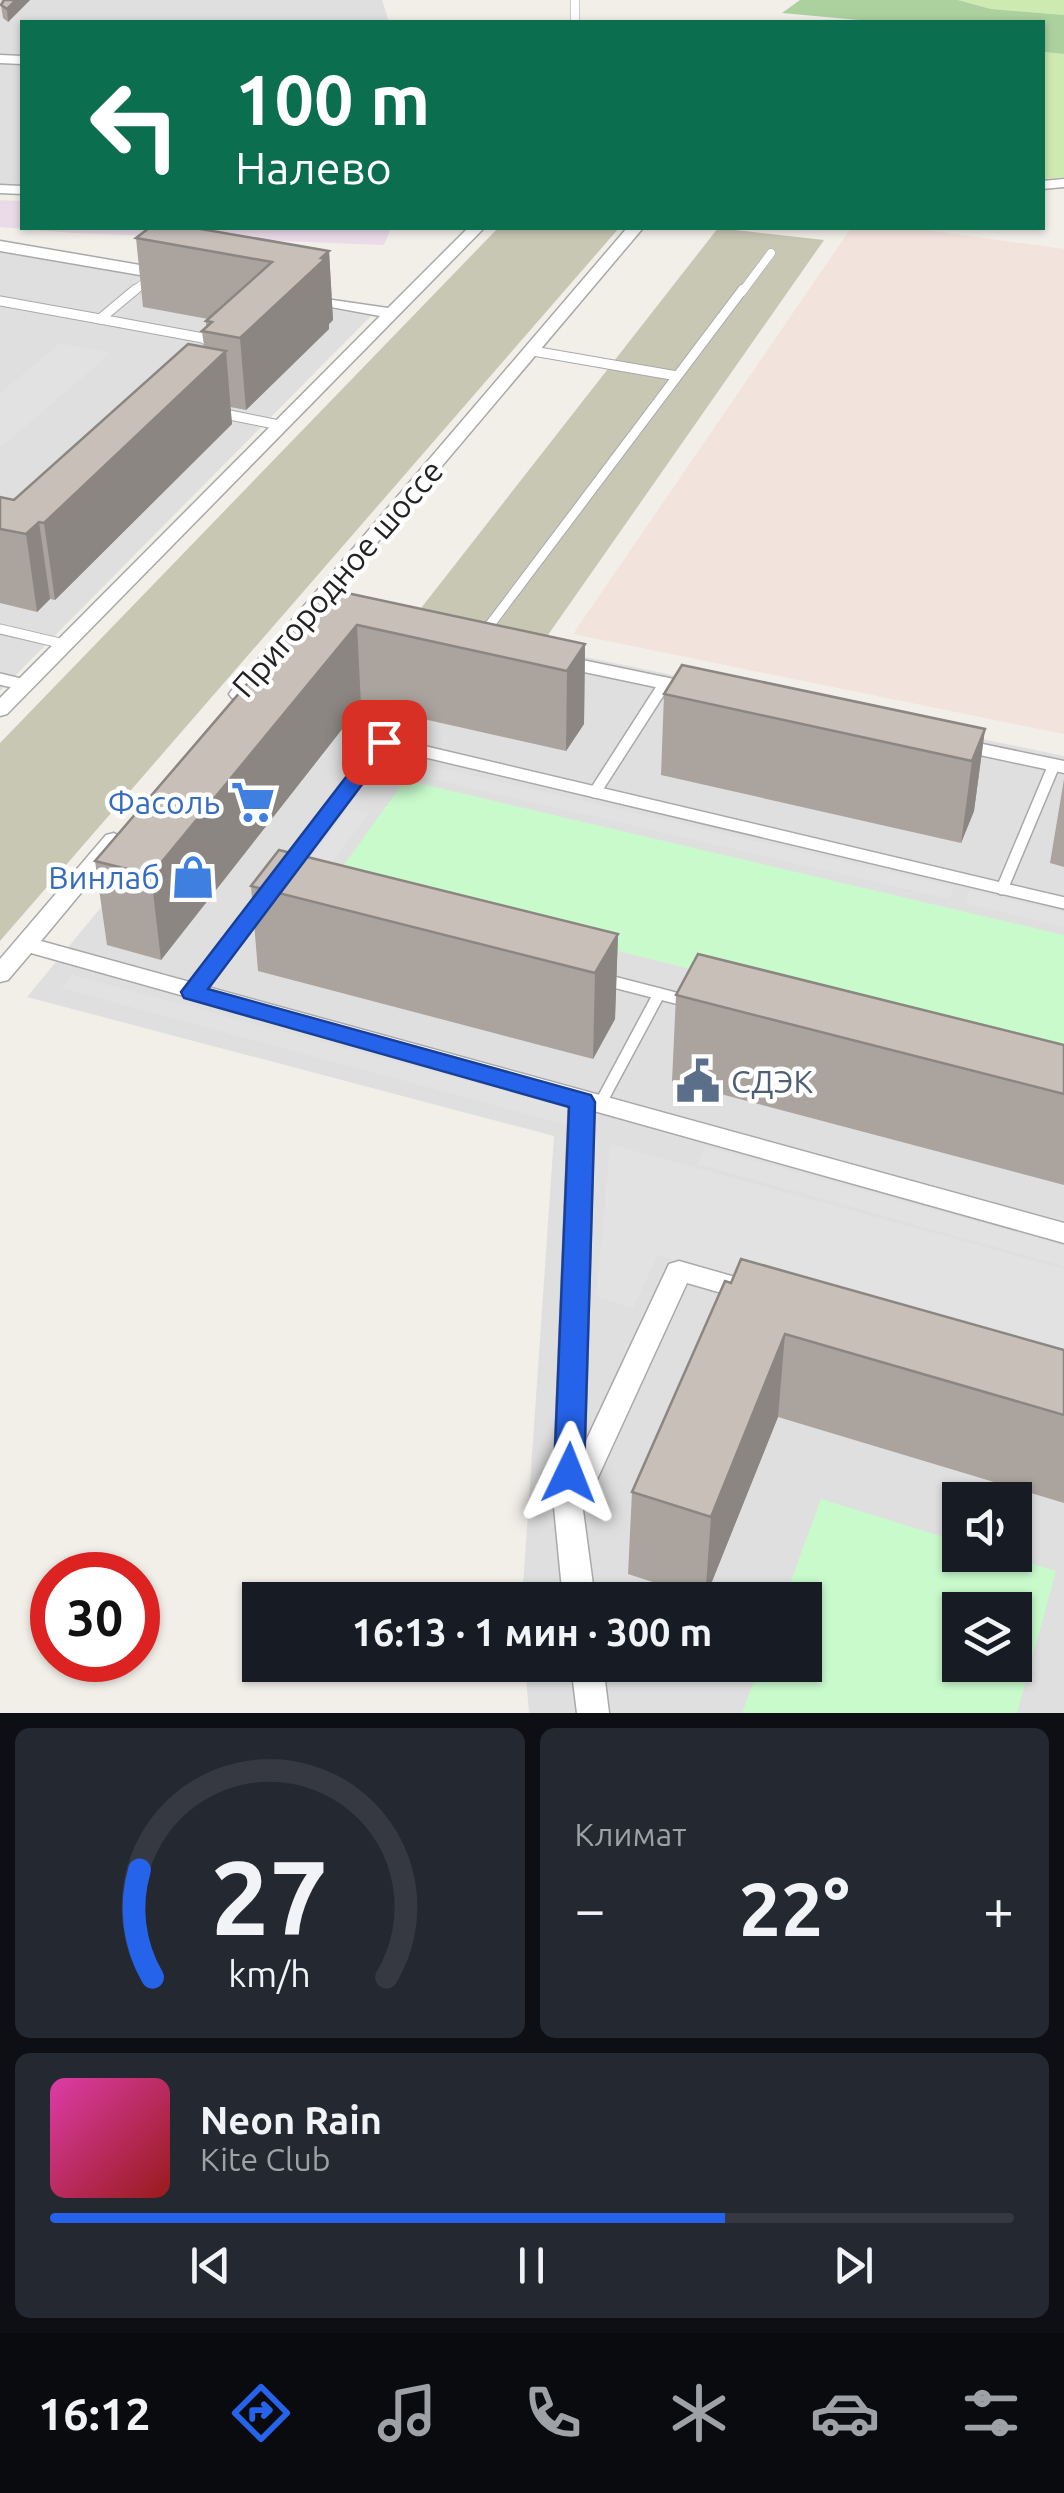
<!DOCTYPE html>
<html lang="ru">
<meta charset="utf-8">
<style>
:root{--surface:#171b24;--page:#242831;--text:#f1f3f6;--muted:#9ea1a6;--line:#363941;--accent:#2563eb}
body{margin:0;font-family:Ubuntu,sans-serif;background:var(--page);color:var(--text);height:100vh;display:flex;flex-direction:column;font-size:38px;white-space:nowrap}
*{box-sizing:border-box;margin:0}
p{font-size:32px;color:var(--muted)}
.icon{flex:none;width:55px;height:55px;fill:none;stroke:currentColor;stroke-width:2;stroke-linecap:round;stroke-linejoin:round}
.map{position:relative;height:1713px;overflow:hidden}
.panel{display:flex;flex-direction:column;gap:15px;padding:15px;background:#0d0f14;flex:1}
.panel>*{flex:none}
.guide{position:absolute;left:20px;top:20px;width:1025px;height:210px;border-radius:0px;box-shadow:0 2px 8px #0004;background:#0b6e4f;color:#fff;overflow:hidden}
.buttons{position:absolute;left:942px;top:1482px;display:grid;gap:20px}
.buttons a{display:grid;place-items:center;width:90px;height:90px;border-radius:0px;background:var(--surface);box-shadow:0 2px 8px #0004;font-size:50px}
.speed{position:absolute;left:30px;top:1552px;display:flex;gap:20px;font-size:50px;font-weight:700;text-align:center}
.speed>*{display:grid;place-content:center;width:130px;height:130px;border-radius:50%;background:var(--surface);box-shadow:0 2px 8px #0004;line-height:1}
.speed .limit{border:15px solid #d22;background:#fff;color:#111}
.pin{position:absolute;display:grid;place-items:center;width:85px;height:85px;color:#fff;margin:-42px;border-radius:20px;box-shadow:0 5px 15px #0006}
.me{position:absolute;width:110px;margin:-55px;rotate:2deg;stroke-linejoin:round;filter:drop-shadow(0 0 8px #0008)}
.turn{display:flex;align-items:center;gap:35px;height:210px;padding:0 50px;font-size:45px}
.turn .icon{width:130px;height:130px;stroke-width:2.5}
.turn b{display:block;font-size:70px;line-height:85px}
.big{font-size:75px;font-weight:700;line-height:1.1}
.panel .tile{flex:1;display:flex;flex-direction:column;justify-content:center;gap:15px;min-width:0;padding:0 35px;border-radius:15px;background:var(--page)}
.panel .dial{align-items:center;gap:0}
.dial svg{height:260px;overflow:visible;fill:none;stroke:var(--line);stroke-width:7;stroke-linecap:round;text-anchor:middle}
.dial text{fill:var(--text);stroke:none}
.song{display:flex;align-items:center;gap:30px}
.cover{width:120px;height:120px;border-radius:15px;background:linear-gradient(135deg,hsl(320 70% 55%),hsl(0 70% 35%))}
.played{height:10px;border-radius:5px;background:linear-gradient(90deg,var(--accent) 70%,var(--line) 70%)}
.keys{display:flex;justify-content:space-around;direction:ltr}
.heat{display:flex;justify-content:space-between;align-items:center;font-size:55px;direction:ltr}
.panel .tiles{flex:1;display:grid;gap:15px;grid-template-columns:1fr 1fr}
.tile:last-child{grid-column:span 2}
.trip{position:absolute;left:242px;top:1582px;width:580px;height:100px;border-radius:0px;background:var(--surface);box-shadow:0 2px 8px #0004;font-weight:700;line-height:100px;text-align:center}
.tabs{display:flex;height:160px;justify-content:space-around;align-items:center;background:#090b0e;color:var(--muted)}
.tabs .icon{width:70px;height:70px}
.tabs .on{color:var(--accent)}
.tabs b{font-size:45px;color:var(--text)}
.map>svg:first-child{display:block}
.residential{fill:#e0dfdf;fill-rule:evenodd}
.industrial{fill:#ebdbe8}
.military{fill:#f3e3dd}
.construction{fill:#c7c7b4}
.grass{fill:#cdebb0}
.forest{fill:#add19e}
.park{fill:#c8facc;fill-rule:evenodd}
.parking{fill:#e2e2e2}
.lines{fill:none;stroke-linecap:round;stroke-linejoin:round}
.service-far2-casing{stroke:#a9a9a9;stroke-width:9}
.service-far1-casing{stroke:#a9a9a9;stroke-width:11}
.service-casing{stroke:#a9a9a9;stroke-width:14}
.minor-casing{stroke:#a9a9a9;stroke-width:3}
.service-far2{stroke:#fff;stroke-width:8}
.service-far1{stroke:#fff;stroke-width:9}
.service{stroke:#fff;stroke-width:11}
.minor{fill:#fff;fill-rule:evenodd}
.wall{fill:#aba49e}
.shaded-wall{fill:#8b8681}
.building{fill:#c7bfb8;stroke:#8b8681;stroke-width:2.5}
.route{fill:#2563eb;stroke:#184099;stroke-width:2.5}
.labels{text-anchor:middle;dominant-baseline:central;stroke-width:9;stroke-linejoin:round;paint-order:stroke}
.street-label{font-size:32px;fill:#222;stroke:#fff}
.shop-label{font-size:32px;fill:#366cbe;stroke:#fff;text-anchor:end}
.service-label{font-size:32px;fill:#4e5e75;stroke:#fff;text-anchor:start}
</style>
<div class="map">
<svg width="1064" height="1713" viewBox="0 0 1064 1713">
<rect width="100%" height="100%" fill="#f2efe9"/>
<g class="residential">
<path d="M0,0H382L389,22H22V190H0Z"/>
<path d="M0,250L371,316L0,691Z"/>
<path d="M348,608L1064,756V1713H529L525,1665H805V1600H522L554,1136L27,997ZM960,1500H1015V1555H960ZM960,1610H1015V1665H960Z"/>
</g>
<path class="industrial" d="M0,200L22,201V228H391L384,245L74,233L0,227Z"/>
<path class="military" d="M851,228H912L1064,249V734L573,634Z"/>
<g class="construction">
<path d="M498,228H619L0,941V743Z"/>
<path d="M718,228L824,240L541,645L411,621Z"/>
</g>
<g class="grass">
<path d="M958,0H1064V15L991,9Z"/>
<path d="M1043,52L1064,54V177L1043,179Z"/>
</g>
<path class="forest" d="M800,0H958L991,9L1064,15V54L1043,52L1042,22H881L782,13Z"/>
<g class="park">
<path d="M405,780L1064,935V1062L333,880Z"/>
<path d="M821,1499L960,1542V1555H1004L1056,1571L1017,1713H742L760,1665H805V1600H784ZM960,1610H1015V1665H960Z"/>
</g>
<g class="parking">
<path d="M60,343L111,353L0,448V393Z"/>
<path d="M428,765L954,887L949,899L420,776Z"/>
<path d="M348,809L369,814L331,863L311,858Z"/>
<path d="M970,890L1064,913V927L964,903Z"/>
<path d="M72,975L575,1110L567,1125L61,988Z"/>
<path d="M610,1144L1064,1269V1374L658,1255L633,1308L596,1296Z"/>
<path d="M705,1147L1064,1246V1266L697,1164Z"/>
</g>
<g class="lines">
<g class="service-far2-casing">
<g id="service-far2">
<path d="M575,0V22"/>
<path d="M133,292L152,276"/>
<path d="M742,292L771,253"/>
</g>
</g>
<g class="service-far1-casing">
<g id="service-far1">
<path d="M136,289L100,319L203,338L212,345"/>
<path d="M0,301L100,319"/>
<path d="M533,351L677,376"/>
<path d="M220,413L279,425"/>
<path d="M0,629L64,644"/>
<path d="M483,634L743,289"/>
</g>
</g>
<g class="service-casing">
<g id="service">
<path d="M0,679L25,685"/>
<path d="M595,792L665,683"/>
<path d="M292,863L384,742L1064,903"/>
<path d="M1002,889L1054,765"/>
<path d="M602,979L691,1002"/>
<path d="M193,992L262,902"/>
<path d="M599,1106L659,994"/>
</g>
</g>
<g class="minor-casing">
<g id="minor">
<path d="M0,55L22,56V64L0,63Z"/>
<path d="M1064,179V187L1042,189V181Z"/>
<path d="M0,185L22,186V194L0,193Z"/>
<path d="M468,228H484L7,714L0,716V698L380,316L298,301V295L388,308Z"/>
<path d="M627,228H643L246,698H232L229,694L232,690Z"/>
<path d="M0,241L169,270L177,275L169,280L0,251Z"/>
<path d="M558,655L698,684L708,690L698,696L551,665L548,661L551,657Z"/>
<path d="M954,738L1064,761V773L947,748L943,744Z"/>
<path d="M114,833L125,840L41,941L1064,1223V1243L594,1111L585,1443L669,1264L679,1261L753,1282L763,1285L767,1292L763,1299L753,1302L687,1283L583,1510L595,1600H563L553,1497L569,1104L31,953L8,980L0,982V959L106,835Z"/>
<path d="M571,1665H603L609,1713H577Z"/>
</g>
</g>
<use href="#service-far2" class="service-far2"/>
<use href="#service-far1" class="service-far1"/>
<use href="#service" class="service"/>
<use href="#minor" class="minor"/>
</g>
<g class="wall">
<path d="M4,0H30L8,22L3,18L1,5Z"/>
<path d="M136,238L329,251L333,320L329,324V329L246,410L230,407L232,424L55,600L50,599L37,612L0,603V497L14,500L204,347L202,331L206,327V321L208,319L143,307Z"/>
<path d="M320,599L585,644L584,724L566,751L361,705L161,960L107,945L95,861Z"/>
<path d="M664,694L985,729L974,811L961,843L661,775Z"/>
<path d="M1064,779V867L1050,863Z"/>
<path d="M251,886L618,934L615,1019L593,1059L258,971Z"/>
<path d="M676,995L1064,1045V1185L672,1081Z"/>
<path d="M725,1281L1064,1350V1503L778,1417L705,1599L628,1574L632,1492Z"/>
</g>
<g class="shaded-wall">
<path d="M16,0H30L8,22L7,9Z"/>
<path d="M329,251L333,320L329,324V329L246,410L240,338Z"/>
<path d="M226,351L232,424L55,600L44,523Z"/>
<path d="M39,522L50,599L37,612L26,534Z"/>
<path d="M357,625L361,705L161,960L151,875Z"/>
<path d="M585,644L584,724L566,751L567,671Z"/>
<path d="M985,729L974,811L961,843L972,761Z"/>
<path d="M618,934L615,1019L593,1059L595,973Z"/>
<path d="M785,1334L778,1417L705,1599L711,1517Z"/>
</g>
<g class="building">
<path d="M4,0H16L7,9L1,5Z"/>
<path d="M149,228H195L329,251L321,258L325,259L240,338L202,331L212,322L206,321L272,262L136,238Z"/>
<path d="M188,344L226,351L44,523L39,522L26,534L0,529V497L14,500Z"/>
<path d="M333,590L585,644L567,671L357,625L151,875L95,861L320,599Z"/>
<path d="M682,665L985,729L972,761L664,694Z"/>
<path d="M279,850L618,934L595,973L251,886Z"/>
<path d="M698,954L1064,1045V1094L676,995Z"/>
<path d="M741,1259L1064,1350V1415L785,1334L711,1517L632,1492L725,1281L731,1283Z"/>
</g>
<path class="route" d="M384,736L394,742L208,989L591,1095L595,1102L584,1473L580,1482L569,1485L558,1482L554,1473L569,1107L184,998L181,992L376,738Z"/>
<defs>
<g id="supermarket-bare" transform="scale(3.45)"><path d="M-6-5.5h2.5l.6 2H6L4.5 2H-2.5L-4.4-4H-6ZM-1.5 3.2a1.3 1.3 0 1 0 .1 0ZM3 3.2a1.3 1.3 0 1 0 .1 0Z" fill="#3f7fe0" stroke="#fff" stroke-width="2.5" paint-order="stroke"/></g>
<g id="shop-bare" transform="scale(3.45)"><path d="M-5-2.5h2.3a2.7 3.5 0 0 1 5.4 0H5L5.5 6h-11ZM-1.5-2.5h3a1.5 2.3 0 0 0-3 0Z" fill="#3f7fe0" stroke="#fff" stroke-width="2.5" paint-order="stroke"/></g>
<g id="civic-bare" transform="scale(3.45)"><path d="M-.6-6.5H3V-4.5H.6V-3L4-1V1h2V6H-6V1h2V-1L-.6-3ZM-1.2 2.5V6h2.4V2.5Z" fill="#5c6f8a" stroke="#fff" stroke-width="2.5" paint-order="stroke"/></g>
</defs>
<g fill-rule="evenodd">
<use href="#supermarket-bare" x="253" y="802"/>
<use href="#shop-bare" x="193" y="877"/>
<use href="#civic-bare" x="698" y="1081"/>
</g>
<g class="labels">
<g class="street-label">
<text transform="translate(337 578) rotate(-49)">Пригородное шоссе</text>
</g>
<g class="shop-label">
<text x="220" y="802">Фасоль</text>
<text x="160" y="877">Винлаб</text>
</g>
<g class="service-label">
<text x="731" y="1081">СДЭК</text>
</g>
</g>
</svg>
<div class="buttons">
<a><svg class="icon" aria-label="sound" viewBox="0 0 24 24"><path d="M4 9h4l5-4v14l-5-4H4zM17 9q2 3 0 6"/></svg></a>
<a><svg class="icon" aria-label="layers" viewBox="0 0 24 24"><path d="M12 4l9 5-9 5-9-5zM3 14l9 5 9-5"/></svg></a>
</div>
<div class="speed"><div class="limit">30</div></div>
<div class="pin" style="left:384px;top:742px;background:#d93025"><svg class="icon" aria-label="arrive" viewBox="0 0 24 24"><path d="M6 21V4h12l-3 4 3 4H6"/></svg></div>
<svg class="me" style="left:569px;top:1473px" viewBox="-20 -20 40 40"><path d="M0-17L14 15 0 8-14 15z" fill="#2563eb" stroke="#fff" stroke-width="4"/></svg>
<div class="trip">16:13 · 1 мин · 300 m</div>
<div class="guide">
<div class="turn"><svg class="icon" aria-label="left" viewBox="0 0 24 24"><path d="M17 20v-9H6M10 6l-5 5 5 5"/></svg><div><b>100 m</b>Налево</div></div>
</div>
</div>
<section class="panel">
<div class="tiles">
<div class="tile dial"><svg viewBox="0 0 100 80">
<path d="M14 69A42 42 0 1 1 86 69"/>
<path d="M14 69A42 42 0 0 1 10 36" stroke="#2563eb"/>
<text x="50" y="56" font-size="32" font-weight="700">27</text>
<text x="50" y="72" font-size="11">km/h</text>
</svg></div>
<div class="tile"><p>Климат</p>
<div class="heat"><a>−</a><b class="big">22°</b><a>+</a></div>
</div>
<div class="tile">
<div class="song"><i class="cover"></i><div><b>Neon Rain</b><p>Kite Club</p></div></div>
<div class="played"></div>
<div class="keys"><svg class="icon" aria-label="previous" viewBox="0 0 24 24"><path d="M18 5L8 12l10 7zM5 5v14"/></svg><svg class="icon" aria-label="pause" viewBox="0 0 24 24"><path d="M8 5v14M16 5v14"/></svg><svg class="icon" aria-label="next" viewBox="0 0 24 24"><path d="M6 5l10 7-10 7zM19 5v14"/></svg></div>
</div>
</div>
</section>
<nav class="tabs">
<b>16:12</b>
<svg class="icon on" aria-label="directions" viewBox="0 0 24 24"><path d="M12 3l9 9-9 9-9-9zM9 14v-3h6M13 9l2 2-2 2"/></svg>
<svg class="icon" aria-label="music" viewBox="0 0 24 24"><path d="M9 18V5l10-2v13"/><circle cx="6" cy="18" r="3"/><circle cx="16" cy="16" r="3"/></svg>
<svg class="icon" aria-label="phone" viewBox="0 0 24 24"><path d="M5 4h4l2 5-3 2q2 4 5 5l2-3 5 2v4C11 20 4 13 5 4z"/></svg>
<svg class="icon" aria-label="climate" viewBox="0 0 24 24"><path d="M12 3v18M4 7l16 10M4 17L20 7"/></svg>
<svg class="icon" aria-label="car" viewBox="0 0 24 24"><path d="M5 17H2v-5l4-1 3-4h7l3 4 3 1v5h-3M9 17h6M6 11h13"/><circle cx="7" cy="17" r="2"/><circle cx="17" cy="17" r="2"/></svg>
<svg class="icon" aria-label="filters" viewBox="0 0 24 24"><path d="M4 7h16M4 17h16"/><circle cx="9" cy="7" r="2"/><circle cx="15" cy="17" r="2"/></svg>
</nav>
